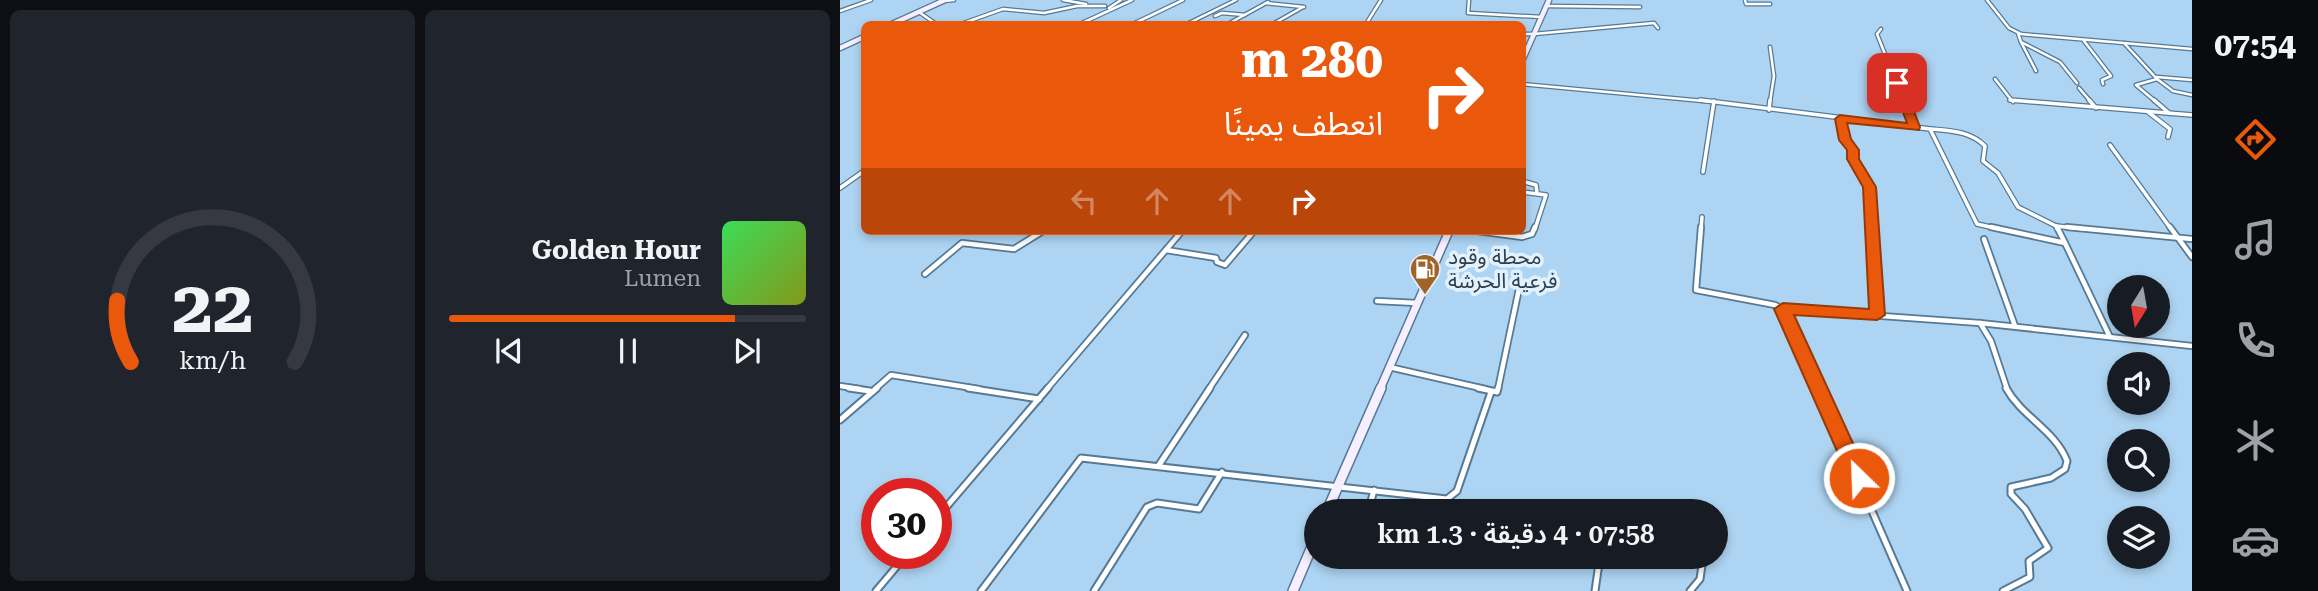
<!DOCTYPE html>
<html lang="ar">
<meta charset="utf-8">
<style>
:root{--surface:#171b24;--page:#20242c;--text:#f1f3f6;--muted:#9ea1a6;--line:#363941;--accent:#ea580c}
body{margin:0;font-family:"Roboto Serif","Noto Sans Arabic",serif;background:var(--page);color:var(--text);direction:rtl;height:100vh;display:flex;flex-direction:column;font-size:26px;white-space:nowrap}
*{box-sizing:border-box;margin:0}
p{font-size:23px;color:var(--muted)}
.icon{flex:none;width:38px;height:38px;fill:none;stroke:currentColor;stroke-width:2;stroke-linecap:round;stroke-linejoin:round}
.map{position:relative;flex:1;overflow:hidden;direction:ltr}
.drawer{display:flex;flex-direction:column;gap:10px;padding:10px;background:#0d0f14;width:840px}
.drawer>*{flex:none}
.banner{position:absolute;left:21px;top:21px;width:665px;height:214px;border-radius:10px;box-shadow:0 4px 10px #0003;direction:rtl;background:#ea580c;color:#fff;overflow:hidden}
.needle{width:46px;rotate:191deg}
.buttons{position:absolute;left:1267px;top:275px;display:grid;gap:14px}
.buttons a{display:grid;place-items:center;width:63px;height:63px;border-radius:50%;background:var(--surface);box-shadow:0 4px 10px #0003;font-size:35px}
.speed{position:absolute;left:21px;top:478px;display:flex;gap:14px;font-size:35px;font-weight:700;text-align:center}
.speed>*{display:grid;place-content:center;width:91px;height:91px;border-radius:50%;background:var(--surface);box-shadow:0 4px 10px #0003;line-height:1}
.speed .limit{border:10px solid #d22;background:#fff;color:#111}
.pin{position:absolute;display:grid;place-items:center;width:60px;height:60px;color:#fff;margin:-30px;border-radius:14px;box-shadow:0 4px 10px #0006}
.me{position:absolute;width:77px;margin:-38px;rotate:336deg;stroke-linejoin:round;filter:drop-shadow(0 0 5px #0008)}
.turn{display:flex;align-items:center;gap:24px;height:147px;padding:0 28px;font-size:32px}
.turn .icon{width:91px;height:91px;stroke-width:2.5}
.turn b{display:block;font-size:49px;line-height:60px}
.lanes{display:flex;align-items:center;height:66px;padding:0 28px;background:#0003;justify-content:center;gap:35px;direction:ltr}
.lanes .off{opacity:.35}
.drawer .card{flex:1;display:flex;flex-direction:column;justify-content:center;gap:10px;min-width:0;padding:0 24px;border-radius:10px;background:var(--page)}
.drawer .dial{align-items:center;gap:0}
.dial svg{height:182px;overflow:visible;fill:none;stroke:var(--line);stroke-width:7;stroke-linecap:round;text-anchor:middle}
.dial text{fill:var(--text);stroke:none}
.song{display:flex;align-items:center;gap:21px}
.cover{width:84px;height:84px;border-radius:10px;background:linear-gradient(135deg,hsl(130 70% 55%),hsl(70 70% 35%))}
.played{height:7px;border-radius:4px;background:linear-gradient(90deg,var(--accent) 80%,var(--line) 80%)}
.keys{display:flex;justify-content:space-around;direction:ltr}
.drawer .tiles{flex:1;display:grid;gap:10px;grid-template-columns:repeat(2,1fr)}
.trip{position:absolute;left:464px;top:499px;width:424px;height:70px;border-radius:35px;background:var(--surface);box-shadow:0 4px 10px #0003;font-weight:600;line-height:70px;text-align:center;direction:rtl}
main{display:flex;flex:1;min-height:0}
.tabs{display:flex;flex-direction:column;width:126px;justify-content:space-around;align-items:center;background:#090b0e;color:var(--muted)}
.tabs .icon{width:49px;height:49px}
.tabs .current{color:var(--accent)}
.tabs b{font-size:32px;color:var(--text)}
.map>svg:first-child{display:block}
.lines{fill:none;stroke-linecap:round;stroke-linejoin:round}
.street-far3-casing{stroke:#567a95;stroke-width:5}
.street-far2-casing{stroke:#567a95;stroke-width:6}
.street-far1-casing{stroke:#567a95;stroke-width:8}
.street-casing{stroke:#567a95;stroke-width:9}
.secondary-far2-casing{stroke:#567a95;stroke-width:7}
.secondary-far1-casing{stroke:#567a95;stroke-width:10}
.secondary-casing{stroke:#567a95;stroke-width:12}
.street-far3{stroke:#fff;stroke-width:2.5}
.street-far2{stroke:#fff;stroke-width:3.5}
.street-far1{stroke:#fff;stroke-width:4.5}
.street{stroke:#fff;stroke-width:5}
.secondary-far2{stroke:#f5efff;stroke-width:4.5}
.secondary-far1{stroke:#f5efff;stroke-width:7}
.secondary{stroke:#f5efff;stroke-width:9}
.route{fill:#ea580c;stroke:#983908;stroke-width:2}
.labels{text-anchor:middle;dominant-baseline:central;stroke-width:7;stroke-linejoin:round;paint-order:stroke}
.poi-label{font-size:21px;fill:#2e3e4a;stroke:#e2f1fe;text-anchor:start}
</style>
<main>
<nav class="tabs">
<b>07:54</b>
<svg class="icon current" aria-label="directions" viewBox="0 0 24 24"><path d="M12 3l9 9-9 9-9-9zM9 14v-3h6M13 9l2 2-2 2"/></svg>
<svg class="icon" aria-label="music" viewBox="0 0 24 24"><path d="M9 18V5l10-2v13"/><circle cx="6" cy="18" r="3"/><circle cx="16" cy="16" r="3"/></svg>
<svg class="icon" aria-label="phone" viewBox="0 0 24 24"><path d="M5 4h4l2 5-3 2q2 4 5 5l2-3 5 2v4C11 20 4 13 5 4z"/></svg>
<svg class="icon" aria-label="climate" viewBox="0 0 24 24"><path d="M12 3v18M4 7l16 10M4 17L20 7"/></svg>
<svg class="icon" aria-label="car" viewBox="0 0 24 24"><path d="M5 17H2v-5l4-1 3-4h7l3 4 3 1v5h-3M9 17h6M6 11h13"/><circle cx="7" cy="17" r="2"/><circle cx="17" cy="17" r="2"/></svg>
</nav>
<div class="map">
<svg width="1352" height="591" viewBox="0 0 1352 591">
<rect width="100%" height="100%" fill="#add4f2"/>
<g class="lines">
<g class="street-far3-casing">
<g id="street-far3">
<path d="M223,0L246,4"/>
<path d="M629,0L628,13L702,17"/>
<path d="M905,0L906,4H930"/>
<path d="M1147,0L1169,28L1181,34L1352,49"/>
<path d="M103,1L114,0"/>
<path d="M426,3L464,7"/>
<path d="M706,6L800,7"/>
<path d="M269,8L281,0"/>
<path d="M0,11L31,0"/>
<path d="M79,12L96,24"/>
<path d="M375,16L382,13L405,15"/>
<path d="M121,24L163,9L204,13L237,6H265"/>
<path d="M240,24L292,0"/>
<path d="M293,24L343,0"/>
<path d="M347,24L396,0"/>
<path d="M388,24L428,2"/>
<path d="M433,24L463,7"/>
<path d="M526,24L541,0"/>
<path d="M1041,29L1037,34L1064,102"/>
<path d="M1178,33L1181,42L1220,62L1237,83"/>
<path d="M682,34H694"/>
<path d="M694,34L814,23L818,28"/>
<path d="M1244,41L1271,76L1262,80L1263,84"/>
<path d="M1181,42L1196,71"/>
<path d="M1284,43L1317,79L1296,85L1316,102"/>
<path d="M930,47L934,76L930,102"/>
<path d="M1317,77L1352,80"/>
<path d="M1155,79L1173,102"/>
<path d="M1317,79L1333,91L1352,95"/>
<path d="M682,84L874,102"/>
<path d="M1239,88L1251,102"/>
</g>
</g>
<g class="street-far2-casing">
<g id="street-far2">
<path d="M860,100L1090,129L1137,224L1159,229"/>
<path d="M1063,100L1074,127"/>
<path d="M1170,100L1352,115"/>
<path d="M1249,100L1256,108"/>
<path d="M1314,100L1329,113"/>
<path d="M929,110L930,100"/>
<path d="M1308,112L1330,129L1328,137"/>
<path d="M1001,119C1006,144 1018,161 1028,185C1033,197 1031,215 1032,229"/>
<path d="M1091,129C1111,131 1130,131 1145,146L1143,161L1158,173L1178,207L1216,226"/>
<path d="M1270,145L1331,229"/>
<path d="M682,169V178"/>
<path d="M863,172L874,101"/>
<path d="M682,181L696,185L697,193"/>
<path d="M0,188L24,171"/>
<path d="M682,192L706,195L695,229"/>
<path d="M861,229L862,217"/>
<path d="M1217,229L1216,226L1245,229"/>
</g>
</g>
<g class="street-far1-casing">
<g id="street-far1">
<path d="M861,227L856,290L935,305L944,310L979,389"/>
<path d="M1032,227L1037,315"/>
<path d="M1151,227L1225,243L1217,227"/>
<path d="M1227,227L1352,239"/>
<path d="M1330,227L1352,257"/>
<path d="M637,231L682,237L692,234L695,227"/>
<path d="M1144,239L1175,326"/>
<path d="M1225,243L1269,335"/>
<path d="M326,250L376,258L377,262L385,265L414,231"/>
<path d="M85,274L122,243L174,249L203,231"/>
<path d="M537,301L577,303"/>
<path d="M943,309L1140,323L1352,346"/>
<path d="M1140,323L1151,341L1167,389"/>
<path d="M549,367L645,389"/>
<path d="M0,386L20,389"/>
<path d="M35,389L51,375L139,389"/>
<path d="M207,389L342,231"/>
<path d="M369,389L405,335"/>
<path d="M658,389L680,284"/>
</g>
</g>
<g class="street-casing">
<g id="street">
<path d="M9,388L30,391"/>
<path d="M128,388L199,399"/>
<path d="M638,388L657,392L658,388"/>
<path d="M978,388L1067,591"/>
<path d="M0,420L37,388"/>
<path d="M319,465L370,388"/>
<path d="M533,511L530,505L534,490"/>
<path d="M96,519L208,388"/>
<path d="M36,591L68,553"/>
<path d="M141,591L241,458L607,499L617,491L651,392"/>
<path d="M254,591L307,507L317,503L359,509L382,472"/>
<path d="M755,591L760,556"/>
<path d="M850,591L860,579L863,558"/>
<path d="M1163,591L1190,577L1189,561L1208,548L1185,509L1171,494V487L1211,478L1225,469L1227,461C1215,430 1182,417 1166,388"/>
</g>
</g>
<g class="secondary-far2-casing">
<g id="secondary-far2">
<path d="M52,24L105,0"/>
<path d="M0,48L24,37"/>
<path d="M682,61L709,0"/>
</g>
</g>
<g class="secondary-far1-casing">
<path id="secondary-far1" d="M540,389L609,231"/>
</g>
<g class="secondary-casing">
<g id="secondary">
<path d="M487,511L541,388"/>
<path d="M453,591L476,537"/>
</g>
</g>
<use href="#street-far3" class="street-far3"/>
<use href="#street-far2" class="street-far2"/>
<use href="#street-far1" class="street-far1"/>
<use href="#street" class="street"/>
<use href="#secondary-far2" class="secondary-far2"/>
<use href="#secondary-far1" class="secondary-far1"/>
<use href="#secondary" class="secondary"/>
</g>
<path class="route" d="M1057,79L1063,83L1080,127L1079,130L1007,123L1011,139L1019,150V159L1036,187L1045,315L1037,320L954,315L1029,478L1026,485L1019,487L1012,485L1009,478L934,309L943,303L1029,309L1023,187L1007,159V150L999,140L995,119L1000,115L1067,123L1052,83Z"/>
<defs>
<g id="fuel-pin" transform="scale(1.575)"><path d="M0 17L-7.5 6A9.5 9.5 0 1 1 7.5 6Z" fill="#a16428" stroke="#e2f1fe"/><path d="M-5.5-6h7V0h2V4h1.3V-2.5L3-4.5l.8-.8L6-3V5H2.5V1h-1V6h-7ZM-4.2-4.7v3.2H.2V-4.7Z" fill="#fff"/></g>
</defs>
<g fill-rule="evenodd">
<use href="#fuel-pin" x="585" y="269"/>
</g>
<g class="labels">
<g class="poi-label">
<text x="608" y="257">محطة وقود<tspan x="608" dy="24">فرعية الحرشة</tspan></text>
</g>
</g>
</svg>
<div class="buttons">
<a><svg class="needle" viewBox="-14 -14 28 28"><path d="M0-13l5 13h-10z" fill="#e53935"/><path d="M0 13l5-13h-10z" fill="#9ea1a6"/></svg></a>
<a><svg class="icon" aria-label="sound" viewBox="0 0 24 24"><path d="M4 9h4l5-4v14l-5-4H4zM17 9q2 3 0 6"/></svg></a>
<a><svg class="icon" aria-label="search" viewBox="0 0 24 24"><circle cx="10" cy="10" r="6"/><path d="M15 15l6 6"/></svg></a>
<a><svg class="icon" aria-label="layers" viewBox="0 0 24 24"><path d="M12 4l9 5-9 5-9-5zM3 14l9 5 9-5"/></svg></a>
</div>
<div class="speed"><div class="limit">30</div></div>
<div class="pin" style="left:1057px;top:83px;background:#d93025"><svg class="icon" aria-label="arrive" viewBox="0 0 24 24"><path d="M6 21V4h12l-3 4 3 4H6"/></svg></div>
<svg class="me" style="left:1019px;top:478px" viewBox="-20 -20 40 40"><circle r="17" fill="#ea580c" stroke="#fff" stroke-width="3"/><path d="M0-11L8 9 0 5-8 9z" fill="#fff"/></svg>
<div class="trip">07:58 · 4 دقيقة · 1.3 km</div>
<div class="banner">
<div class="turn"><svg class="icon" aria-label="right" viewBox="0 0 24 24"><path d="M7 20v-9h11M14 6l5 5-5 5"/></svg><div><b>280 m</b>انعطف يمينًا</div></div>
<div class="lanes"><svg class="icon off" aria-label="left" viewBox="0 0 24 24"><path d="M17 20v-9H6M10 6l-5 5 5 5"/></svg><svg class="icon off" aria-label="ahead" viewBox="0 0 24 24"><path d="M12 20V5M6 11l6-6 6 6"/></svg><svg class="icon off" aria-label="ahead" viewBox="0 0 24 24"><path d="M12 20V5M6 11l6-6 6 6"/></svg><svg class="icon" aria-label="right" viewBox="0 0 24 24"><path d="M7 20v-9h11M14 6l5 5-5 5"/></svg></div>
</div>
</div>
<section class="drawer">
<div class="tiles">
<div class="card">
<div class="song"><i class="cover"></i><div><b>Golden Hour</b><p>Lumen</p></div></div>
<div class="played"></div>
<div class="keys"><svg class="icon" aria-label="previous" viewBox="0 0 24 24"><path d="M18 5L8 12l10 7zM5 5v14"/></svg><svg class="icon" aria-label="pause" viewBox="0 0 24 24"><path d="M8 5v14M16 5v14"/></svg><svg class="icon" aria-label="next" viewBox="0 0 24 24"><path d="M6 5l10 7-10 7zM19 5v14"/></svg></div>
</div>
<div class="card dial"><svg viewBox="0 0 100 80">
<path d="M14 69A42 42 0 1 1 86 69"/>
<path d="M14 69A42 42 0 0 1 8 42" stroke="#ea580c"/>
<text x="50" y="56" font-size="32" font-weight="700">22</text>
<text x="50" y="72" font-size="11">km/h</text>
</svg></div>
</div>
</section>
</main>
